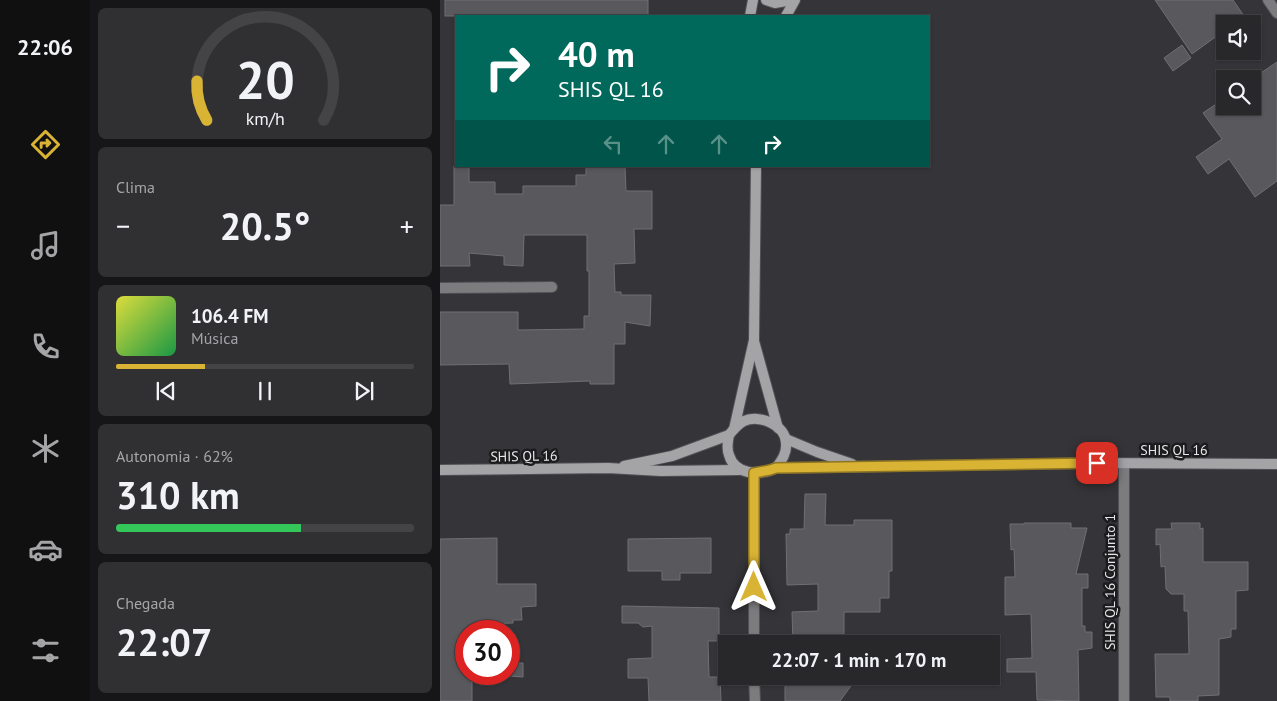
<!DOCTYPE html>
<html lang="pt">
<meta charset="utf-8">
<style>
:root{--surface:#28272a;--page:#302f32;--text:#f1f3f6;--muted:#a5a5a8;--line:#444447;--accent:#d9b334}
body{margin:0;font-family:"PT Sans",sans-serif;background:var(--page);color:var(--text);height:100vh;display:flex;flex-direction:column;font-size:19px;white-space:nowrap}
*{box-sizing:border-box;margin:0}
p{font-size:16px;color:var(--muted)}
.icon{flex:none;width:28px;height:28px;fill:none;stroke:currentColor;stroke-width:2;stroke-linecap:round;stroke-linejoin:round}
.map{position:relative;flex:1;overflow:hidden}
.details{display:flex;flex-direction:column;gap:8px;padding:8px;background:#161517;width:350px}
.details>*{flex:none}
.top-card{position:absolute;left:15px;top:15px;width:475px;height:152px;border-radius:0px;box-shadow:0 1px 4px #0004,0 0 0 1px var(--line);background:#00695c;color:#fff;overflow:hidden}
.fabs{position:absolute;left:776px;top:15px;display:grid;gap:10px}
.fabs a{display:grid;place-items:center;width:45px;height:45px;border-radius:0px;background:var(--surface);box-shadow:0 1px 4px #0004,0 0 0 1px var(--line);font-size:25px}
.speed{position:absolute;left:15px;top:620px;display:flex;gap:10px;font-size:25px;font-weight:700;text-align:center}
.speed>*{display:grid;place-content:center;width:65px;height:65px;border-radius:50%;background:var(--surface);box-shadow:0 1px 4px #0004,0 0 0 1px var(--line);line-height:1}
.speed .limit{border:8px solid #d22;background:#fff;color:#111}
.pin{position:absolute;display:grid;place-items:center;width:42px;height:42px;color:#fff;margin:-21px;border-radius:10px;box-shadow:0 2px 8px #0006}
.me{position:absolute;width:55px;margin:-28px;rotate:0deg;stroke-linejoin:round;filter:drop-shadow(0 0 4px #0008)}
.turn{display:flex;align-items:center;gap:18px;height:105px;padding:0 20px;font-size:22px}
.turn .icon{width:65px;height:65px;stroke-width:2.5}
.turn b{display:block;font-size:35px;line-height:42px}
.lanes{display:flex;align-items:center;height:48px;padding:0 20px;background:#0003;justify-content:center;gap:25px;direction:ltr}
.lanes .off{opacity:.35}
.big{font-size:38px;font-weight:700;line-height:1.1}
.details .widget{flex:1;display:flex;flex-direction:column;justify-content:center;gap:8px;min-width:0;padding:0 18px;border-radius:8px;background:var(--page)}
.details .dial{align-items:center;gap:0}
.dial svg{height:130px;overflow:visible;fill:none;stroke:var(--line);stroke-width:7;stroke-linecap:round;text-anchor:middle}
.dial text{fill:var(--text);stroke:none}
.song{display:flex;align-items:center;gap:15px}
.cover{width:60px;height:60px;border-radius:8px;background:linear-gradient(135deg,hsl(60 70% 55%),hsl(140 70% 35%))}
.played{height:5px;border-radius:2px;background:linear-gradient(90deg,var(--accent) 30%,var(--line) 30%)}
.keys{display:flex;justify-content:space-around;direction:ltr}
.heat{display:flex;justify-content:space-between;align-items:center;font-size:28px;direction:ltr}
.charge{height:8px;border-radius:4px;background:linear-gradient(90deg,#34c759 62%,var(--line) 0)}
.trip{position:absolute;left:278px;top:635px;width:282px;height:50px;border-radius:0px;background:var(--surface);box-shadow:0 1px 4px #0004,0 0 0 1px var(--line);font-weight:700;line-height:50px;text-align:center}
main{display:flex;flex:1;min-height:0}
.tab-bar{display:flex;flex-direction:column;width:90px;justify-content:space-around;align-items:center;background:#101011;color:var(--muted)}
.tab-bar .icon{width:35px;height:35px}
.tab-bar .selected{color:var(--accent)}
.tab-bar b{font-size:22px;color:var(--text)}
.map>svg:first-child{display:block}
.building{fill:#59585c;stroke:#706f73}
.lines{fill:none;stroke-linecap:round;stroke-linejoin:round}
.street-casing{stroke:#515054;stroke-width:12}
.secondary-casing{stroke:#515054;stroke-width:12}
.street{stroke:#7c7b7d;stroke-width:10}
.secondary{stroke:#a4a3a6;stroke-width:10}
.route-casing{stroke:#8d7422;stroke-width:12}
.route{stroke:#d9b334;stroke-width:9}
.labels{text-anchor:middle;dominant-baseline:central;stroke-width:5;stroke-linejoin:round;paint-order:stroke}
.street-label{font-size:14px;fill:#e7e6e8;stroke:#1c1c1e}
</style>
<main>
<nav class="tab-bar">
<b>22:06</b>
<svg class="icon selected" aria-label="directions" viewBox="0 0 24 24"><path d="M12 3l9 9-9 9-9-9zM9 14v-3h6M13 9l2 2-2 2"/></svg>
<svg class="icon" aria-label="music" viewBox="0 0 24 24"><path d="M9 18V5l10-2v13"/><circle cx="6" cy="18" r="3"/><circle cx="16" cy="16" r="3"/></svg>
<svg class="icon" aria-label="phone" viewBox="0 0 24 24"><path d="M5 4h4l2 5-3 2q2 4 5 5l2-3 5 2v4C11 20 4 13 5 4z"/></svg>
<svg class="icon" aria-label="climate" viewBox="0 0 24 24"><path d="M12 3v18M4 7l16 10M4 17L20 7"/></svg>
<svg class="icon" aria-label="car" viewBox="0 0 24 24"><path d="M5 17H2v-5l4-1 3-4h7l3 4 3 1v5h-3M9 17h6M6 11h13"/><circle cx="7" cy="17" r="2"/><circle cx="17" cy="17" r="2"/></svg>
<svg class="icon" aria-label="filters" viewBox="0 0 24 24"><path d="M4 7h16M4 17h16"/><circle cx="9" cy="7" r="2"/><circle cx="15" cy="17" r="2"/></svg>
</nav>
<section class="details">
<div class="widget dial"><svg viewBox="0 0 100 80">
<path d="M14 69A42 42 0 1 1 86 69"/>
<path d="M14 69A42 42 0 0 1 8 45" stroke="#d9b334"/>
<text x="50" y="56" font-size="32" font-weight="700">20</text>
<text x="50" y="72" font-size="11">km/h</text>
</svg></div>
<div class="widget"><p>Clima</p>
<div class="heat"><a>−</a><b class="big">20.5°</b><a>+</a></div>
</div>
<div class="widget">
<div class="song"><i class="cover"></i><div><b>106.4 FM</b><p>Música</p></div></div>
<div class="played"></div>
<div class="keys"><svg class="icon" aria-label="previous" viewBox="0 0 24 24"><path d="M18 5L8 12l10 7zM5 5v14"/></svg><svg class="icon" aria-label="pause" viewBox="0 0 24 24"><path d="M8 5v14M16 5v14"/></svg><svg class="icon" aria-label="next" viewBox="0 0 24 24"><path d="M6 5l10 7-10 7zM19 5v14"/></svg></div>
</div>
<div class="widget"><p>Autonomia · 62%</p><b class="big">310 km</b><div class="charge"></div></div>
<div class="widget"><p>Chegada</p><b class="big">22:07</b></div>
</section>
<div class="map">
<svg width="837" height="701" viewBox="0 0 837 701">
<rect width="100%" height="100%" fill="#353438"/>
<g class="building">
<rect x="5" y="0" width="203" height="16"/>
<path d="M715,0H793L804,16L794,24H785V30L752,54Z"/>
<path d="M742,45L751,58L733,71L724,58Z"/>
<path d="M837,62V181L815,197L789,159L768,174L756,157L782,139L763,113L785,98V106H812V79Z"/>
<path d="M14,166H29V182H55V194H83V186H136V175H146V166H185L186,191H212V229H194L195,263L174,264L175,292H181V295H211L210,326L185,322V344H174V384H150V381L70,384L69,364L0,365V312H78V330L144,329V316H149V271H147V235H84L83,266L64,265V256L29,253L30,266H0V205H14Z"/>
<path d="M365,494H386L385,525H414V520H452V571H449V598H440V612H404V644H353L352,612L378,611V584L347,585L346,534H350V529H364Z"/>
<path d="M584,523H631V528H647L636,574H648V588H642V626H645V632H652V648L638,650L639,701L597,700L596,672H567V659L592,658L591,614L565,615V577H575L574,549L571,550L570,524H584Z"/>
<path d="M731,523H760V529L763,528V562H808V590L796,591V629H791V637L779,639V695L758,696V701H730V697H716L715,654H749L748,611H744V594H731L726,589L725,566L721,567L720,544L716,545V529H732Z"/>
<path d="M57,538V584H96V606L81,607L82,620H73V623L44,624V628L35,629V631H26V674H32V701H0V539Z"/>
<path d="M271,538V573H240V580H222V571H188V539Z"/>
<path d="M182,606L279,608V641H268L269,677H280L281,701H209L208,678H188V659L212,658V626L203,627L198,623H182Z"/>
<path d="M69,663H83V677L69,676Z"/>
<path d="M383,676H418L400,701H345V680H383Z"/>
</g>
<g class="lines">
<g class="street-casing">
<g id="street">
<path d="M828,0L837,13"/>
<path d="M0,288L112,287"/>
<path d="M684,464V701"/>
<path d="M314,473V644"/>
<path d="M314,676L315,701"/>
</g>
</g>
<g class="secondary-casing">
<g id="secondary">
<path d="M326,0L335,3L352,0"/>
<path d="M310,16L313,0"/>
<path d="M346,16L355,0"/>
<path d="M314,341L338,428"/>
<path d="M294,429L314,340L316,166"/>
<path d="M346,439L377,452L412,464"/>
<path d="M184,466L232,456L289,435"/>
<path d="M336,468C342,460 347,453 346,443C346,425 319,414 304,421C298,424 293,430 289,435C288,441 286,448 289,455C295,475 319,476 336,468L657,463L837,464"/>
<path d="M0,470L168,468L221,471L299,470"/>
</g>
</g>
<use href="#street" class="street"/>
<use href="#secondary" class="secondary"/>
</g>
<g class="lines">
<g class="route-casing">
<path id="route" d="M314,587V473L330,470L336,468L657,463"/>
</g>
<use href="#route" class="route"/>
</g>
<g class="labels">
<g class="street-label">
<text x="734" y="450">SHIS QL 16</text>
<text transform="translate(84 456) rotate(-1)">SHIS QL 16</text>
<text transform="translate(670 582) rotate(-90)">SHIS QL 16 Conjunto 1</text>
</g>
</g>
</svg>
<div class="fabs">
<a><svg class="icon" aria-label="sound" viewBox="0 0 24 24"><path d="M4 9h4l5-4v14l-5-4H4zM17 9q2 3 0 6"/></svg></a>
<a><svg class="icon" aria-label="search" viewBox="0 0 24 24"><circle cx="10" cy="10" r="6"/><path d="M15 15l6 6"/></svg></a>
</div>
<div class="speed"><div class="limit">30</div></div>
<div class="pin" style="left:657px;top:463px;background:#d93025"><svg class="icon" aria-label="arrive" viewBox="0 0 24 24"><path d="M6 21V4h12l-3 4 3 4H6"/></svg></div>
<svg class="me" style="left:314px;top:587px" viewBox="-20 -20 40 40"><path d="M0-17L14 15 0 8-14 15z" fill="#d9b334" stroke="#fff" stroke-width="4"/></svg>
<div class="trip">22:07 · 1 min · 170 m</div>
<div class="top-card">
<div class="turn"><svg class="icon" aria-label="right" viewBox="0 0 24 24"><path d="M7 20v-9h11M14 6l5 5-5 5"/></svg><div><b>40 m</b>SHIS QL 16</div></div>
<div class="lanes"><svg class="icon off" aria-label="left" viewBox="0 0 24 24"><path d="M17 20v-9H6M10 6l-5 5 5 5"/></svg><svg class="icon off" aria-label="ahead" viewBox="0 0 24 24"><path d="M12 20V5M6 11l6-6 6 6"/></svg><svg class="icon off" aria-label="ahead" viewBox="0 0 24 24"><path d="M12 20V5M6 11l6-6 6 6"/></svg><svg class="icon" aria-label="right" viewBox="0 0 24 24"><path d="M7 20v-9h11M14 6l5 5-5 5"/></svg></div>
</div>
</div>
</main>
